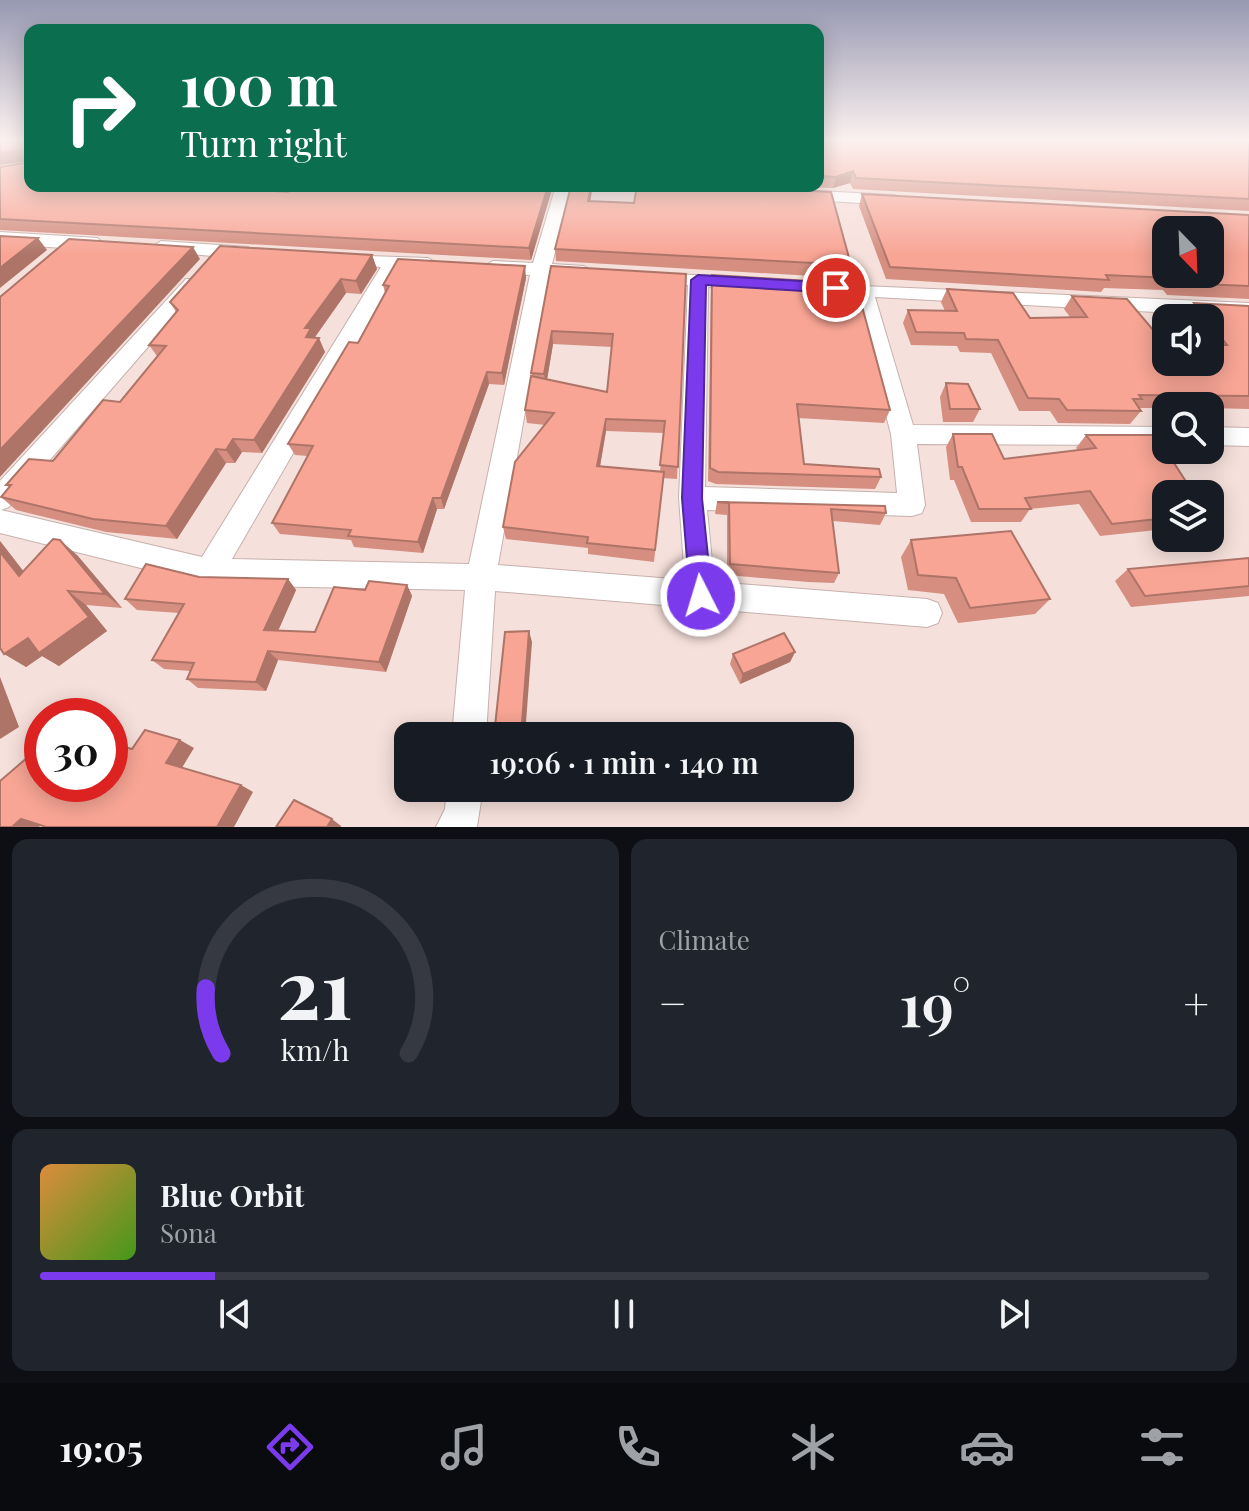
<!DOCTYPE html>
<meta charset="utf-8">
<style>
:root{--surface:#171b24;--page:#20242c;--text:#f1f3f6;--muted:#9ea1a6;--line:#363941;--accent:#7c3aed}
body{margin:0;font-family:"Playfair Display",serif;background:var(--page);color:var(--text);height:100vh;display:flex;flex-direction:column;font-size:30px;white-space:nowrap}
*{box-sizing:border-box;margin:0}
p{font-size:26px;color:var(--muted)}
.icon{flex:none;width:44px;height:44px;fill:none;stroke:currentColor;stroke-width:2;stroke-linecap:round;stroke-linejoin:round}
.map{position:relative;height:827px;overflow:hidden}
.panel{display:flex;flex-direction:column;gap:12px;padding:12px;background:#0d0f14;flex:1}
.panel>*{flex:none}
.guide{position:absolute;left:24px;top:24px;width:800px;height:168px;border-radius:16px;box-shadow:0 4px 20px #0003;background:#0b6e4f;color:#fff;overflow:hidden}
.needle{width:52px;rotate:157deg}
.buttons{position:absolute;left:1152px;top:216px;display:grid;gap:16px}
.buttons a{display:grid;place-items:center;width:72px;height:72px;border-radius:16px;background:var(--surface);box-shadow:0 4px 20px #0003;font-size:40px}
.speed{position:absolute;left:24px;top:698px;display:flex;gap:16px;font-size:40px;font-weight:700;text-align:center}
.speed>*{display:grid;place-content:center;width:104px;height:104px;border-radius:50%;background:var(--surface);box-shadow:0 4px 20px #0003;line-height:1}
.speed .limit{border:12px solid #d22;background:#fff;color:#111}
.pin{position:absolute;display:grid;place-items:center;width:68px;height:68px;color:#fff;margin:-34px;border:4px solid #fff;border-radius:50%;box-shadow:0 2px 8px #0007}
.me{position:absolute;width:88px;margin:-44px;rotate:355deg;stroke-linejoin:round;filter:drop-shadow(0 0 6px #0008)}
.turn{display:flex;align-items:center;gap:28px;height:168px;padding:0 24px;font-size:36px}
.turn .icon{width:104px;height:104px;stroke-width:2.5}
.turn b{display:block;font-size:56px;line-height:68px}
.big{font-size:60px;font-weight:600;line-height:1.1}
.panel .tile{flex:1;display:flex;flex-direction:column;justify-content:center;gap:12px;min-width:0;padding:0 28px;border-radius:16px;background:var(--page)}
.panel .dial{align-items:center;gap:0}
.dial svg{height:208px;overflow:visible;fill:none;stroke:var(--line);stroke-width:7;stroke-linecap:round;text-anchor:middle}
.dial text{fill:var(--text);stroke:none}
.song{display:flex;align-items:center;gap:24px}
.cover{width:96px;height:96px;border-radius:12px;background:linear-gradient(135deg,hsl(30 70% 55%),hsl(100 70% 35%))}
.played{height:8px;border-radius:4px;background:linear-gradient(90deg,var(--accent) 15%,var(--line) 15%)}
.keys{display:flex;justify-content:space-around;direction:ltr}
.heat{display:flex;justify-content:space-between;align-items:center;font-size:44px;direction:ltr}
.panel .tiles{flex:1;display:grid;gap:12px;grid-template-columns:1fr 1fr}
.tile:last-child{grid-column:span 2}
.trip{position:absolute;left:394px;top:722px;width:460px;height:80px;border-radius:16px;background:var(--surface);box-shadow:0 4px 20px #0003;font-weight:600;line-height:80px;text-align:center}
.tabs{display:flex;height:128px;justify-content:space-around;align-items:center;background:#090b0e;color:var(--muted)}
.tabs .icon{width:56px;height:56px}
.tabs .selected{color:var(--accent)}
.tabs b{font-size:36px;color:var(--text)}
.map>svg:first-child{display:block}
.lines{fill:none;stroke-linecap:round;stroke-linejoin:round}
.street-casing{stroke:#c6b1ad;stroke-width:2}
.street{fill:#fff;fill-rule:evenodd}
.wall{fill:#d58e80;fill-rule:evenodd}
.shaded-wall{fill:#ae7468}
.building{fill:#f8a595;stroke:#ae7468;stroke-width:2;fill-rule:evenodd}
.route{fill:#7c3aed;stroke:#51269a;stroke-width:2}
</style>
<div class="map">
<svg width="1249" height="827" viewBox="0 0 1249 827">
<rect width="100%" height="100%" fill="#f6e0db"/>
<g class="lines">
<g class="street-casing">
<g id="street">
<path d="M556,186H572L552,264L584,266L594,272L584,278L549,276L498,565L685,580L679,498L688,285L645,281L642,277L645,273L743,277L753,283L743,289L708,287L705,487L897,493L891,434L854,296L817,292L814,288L817,284L1249,303V317L875,297L913,425L1166,427V445L917,444L925,505L922,513L912,516L707,510L714,582L927,599L938,603L942,613L938,623L927,627L495,591L486,736H452L465,590L209,585L0,533V481L186,279H200L203,283L200,287L9,507L1,510L202,557L381,267L338,263V255L428,258L438,264L435,268H400L232,559L469,564L530,275L493,273L483,267L493,261L533,263Z"/>
<path d="M799,190L894,195L903,200L894,205L793,199V191Z"/>
<path d="M0,232L97,238L106,244L97,250L0,244Z"/>
<path d="M161,241L248,247L257,253L248,259L154,251L152,247Z"/>
<path d="M1210,427L1249,428V446L1210,445Z"/>
<path d="M447,788H483L477,827H436L445,809Z"/>
</g>
</g>
<use href="#street" class="street"/>
</g>
<g class="wall">
<path d="M0,139L235,188L288,192L553,186L531,260L0,230V167L25,163Z"/>
<path d="M818,139L1249,143V211L853,189L850,183L833,188L751,186H818Z"/>
<path d="M1194,139H1249V140Z"/>
<path d="M593,186L590,201L851,265L847,278L556,261L555,249Z"/>
<path d="M862,194L1249,215V299L1167,295L1163,290L1104,288L1101,292L886,279L859,206Z"/>
<path d="M372,255L377,269L361,294L346,293L315,337L325,352L262,453L242,452L235,463H226L177,539L106,532L16,510L1,497L9,487L6,485L53,461L120,402L157,356L149,345L176,312L170,302Z"/>
<path d="M551,266L686,274L677,479L663,478L654,562L588,554V548L506,539L503,527L545,425L527,423L525,410ZM553,344L612,347L607,392L547,379ZM606,431L664,433L660,472L600,466Z"/>
<path d="M712,275L890,410L884,423L798,418L804,464L881,477L875,489L716,484L708,481L711,288Z"/>
<path d="M526,278L504,385L489,384L444,509H437L423,553L354,547L351,540L280,534L272,523L308,456L295,455L288,444L358,343L385,293L383,285Z"/>
<path d="M947,289L1030,318L1070,317L1064,309L1072,296L1164,343L1210,362V318H1185L1183,316L1194,303L1249,307V409L1210,408V406H1166V408H1139L1141,411L1130,424L1058,423L1050,411H1019L991,353L960,352L957,346L911,345L903,323L908,310L945,311L941,302Z"/>
<path d="M946,383L980,409L973,422H943L940,397Z"/>
<path d="M953,434L1004,459L1078,450L1076,448L1086,435L1166,494V529L1100,536L1079,504L1030,509L1021,522H971L954,480H950L946,447Z"/>
<path d="M717,502L885,506L886,513L880,525L833,521L839,573L834,583L808,582L727,575V515L715,514Z"/>
<path d="M911,540L1050,599L1035,614L958,623L944,594L908,590L901,557Z"/>
<path d="M0,541L23,571L77,555L122,608L86,605L107,631L59,666L42,656L26,667Z"/>
<path d="M1249,558V596L1131,607L1115,581L1128,569Z"/>
<path d="M199,577L288,579L296,590L278,631L315,632L365,590L407,585L412,596L386,672L278,660L266,691L198,688L187,679L190,671L164,669L152,660L179,613L137,610L125,599Z"/>
<path d="M795,652L790,662L740,684L730,664L733,654Z"/>
</g>
<g class="shaded-wall">
<path d="M22,150L30,161L0,165V152Z"/>
<path d="M853,171L850,183L833,188L836,177Z"/>
<path d="M217,186H238L221,199L216,187Z"/>
<path d="M548,186H553L531,260L529,248Z"/>
<path d="M591,186H593L588,213V201Z"/>
<path d="M38,238L47,250L0,288V268Z"/>
<path d="M193,247L200,259L0,477V450Z"/>
<path d="M372,255L377,269L361,294L356,281Z"/>
<path d="M525,266L526,278L504,385L502,373Z"/>
<path d="M341,279L346,293L315,337L319,338L325,352L262,453L254,440L306,337L305,328Z"/>
<path d="M552,331L553,344L546,386L544,374Z"/>
<path d="M487,372L489,384L444,509L441,498Z"/>
<path d="M606,419V431L598,478L597,466Z"/>
<path d="M233,439L242,452L235,463L226,450Z"/>
<path d="M216,449L226,463L177,539L166,526Z"/>
<path d="M433,498L437,509L423,553L418,542Z"/>
<path d="M60,540L77,555L122,608L105,594Z"/>
<path d="M0,541L38,590L19,576L0,552Z"/>
<path d="M288,579L296,590L274,640L264,630Z"/>
<path d="M407,585L412,596L386,672L379,662Z"/>
<path d="M68,591L86,605L107,631L59,666L42,656L26,667L4,654L28,638Z"/>
<path d="M529,631L532,642L525,736H521Z"/>
<path d="M268,651L278,660L266,691L256,682Z"/>
<path d="M795,652L790,662L740,684L743,674Z"/>
<path d="M0,677L19,727L0,739Z"/>
<path d="M180,740L194,748L180,771L166,763Z"/>
<path d="M241,785L253,792L234,827H217Z"/>
<path d="M21,819L41,825L39,827H12Z"/>
<path d="M332,819L341,826V827H327Z"/>
</g>
<g class="building">
<path d="M0,139H30V186H217L216,187L288,192L293,186H548L529,248L0,219V167L25,163L22,150L0,152Z"/>
<path d="M818,139H1121L1249,143V199L856,178L853,171L836,177L818,176Z"/>
<path d="M571,186H591L588,201L634,203L637,186H713L831,192L851,265L555,249Z"/>
<path d="M862,194L1249,215V286L1176,283L1172,278L1106,275L1109,280L890,267ZM1166,230H1210V274H1166Z"/>
<path d="M0,236L38,238L0,268Z"/>
<path d="M69,239L193,247L0,450V297Z"/>
<path d="M220,246L372,255L356,281L341,279L305,328H311L306,337L319,338L254,440L233,439L226,450L216,449L166,526L93,519L1,497L11,485H6L29,459L53,461L103,400L120,402L166,346L149,345L178,310L170,302Z"/>
<path d="M398,259L525,266L502,373L487,372L441,498H433L418,542L348,536L351,530L272,523L313,446L288,444L349,342L358,343L389,286L383,285Z"/>
<path d="M551,266L686,274L678,467L660,465L665,421L606,419L597,466L664,472L655,550L587,543L588,537L503,527L515,462L554,413L525,410L531,376L607,392L613,334L552,331L544,374L531,373Z"/>
<path d="M712,275L856,284L890,410L797,404L804,464L879,469L881,477L718,472L710,468Z"/>
<path d="M947,289L1013,293L1030,318L1087,317L1072,296L1127,299L1164,343H1166V362H1210V345H1227L1210,324V318H1205L1194,303L1249,306V396L1139,395L1142,399H1133L1141,411L1067,410L1059,399L1028,398L998,340L966,339L964,333L916,332L908,310L957,311Z"/>
<path d="M946,383L968,384L980,409H950Z"/>
<path d="M953,434H992L1004,459L1096,448L1086,435H1156L1194,494H1166V518L1112,524L1090,491L1025,498L1031,509H979L962,467H958Z"/>
<path d="M717,502L885,506L886,513L831,509L839,573L813,571L730,564L729,503Z"/>
<path d="M1011,531L1050,599L970,608L956,578L918,575L911,540Z"/>
<path d="M53,539L60,540L105,594L68,591L89,617L39,653L28,638L4,654L0,648V552L19,576Z"/>
<path d="M1249,558V586L1145,596L1128,569Z"/>
<path d="M146,564L199,577L288,579L264,630L315,632L334,587L365,590L369,581L407,585L379,662L268,651L256,682L187,679L194,663L152,660L184,604L125,599Z"/>
<path d="M529,631L521,736H494L505,632Z"/>
<path d="M784,633L795,652L743,674L733,654Z"/>
<path d="M145,730L180,740L166,763L241,785L217,827H46L21,819L12,827H0V781L42,745V784H110V751L115,744L132,749Z"/>
<path d="M294,800L332,819L327,827H276Z"/>
</g>
<linearGradient id="sky" x2="0" y2="1"><stop stop-color="#9798b2"/><stop offset="0.55" stop-color="#fbf1ef"/><stop offset="1" stop-color="#fbf1ef" stop-opacity="0"/></linearGradient>
<rect width="1249" height="255" fill="url(#sky)"/>
<path class="route" d="M698,275L836,283L843,288L836,293L706,285L702,498L712,596L709,603L701,606L693,603L690,596L682,498L691,280Z"/>
</svg>
<div class="buttons">
<a><svg class="needle" viewBox="-14 -14 28 28"><path d="M0-13l5 13h-10z" fill="#e53935"/><path d="M0 13l5-13h-10z" fill="#9ea1a6"/></svg></a>
<a><svg class="icon" aria-label="sound" viewBox="0 0 24 24"><path d="M4 9h4l5-4v14l-5-4H4zM17 9q2 3 0 6"/></svg></a>
<a><svg class="icon" aria-label="search" viewBox="0 0 24 24"><circle cx="10" cy="10" r="6"/><path d="M15 15l6 6"/></svg></a>
<a><svg class="icon" aria-label="layers" viewBox="0 0 24 24"><path d="M12 4l9 5-9 5-9-5zM3 14l9 5 9-5"/></svg></a>
</div>
<div class="speed"><div class="limit">30</div></div>
<div class="pin" style="left:836px;top:288px;background:#d93025"><svg class="icon" aria-label="arrive" viewBox="0 0 24 24"><path d="M6 21V4h12l-3 4 3 4H6"/></svg></div>
<svg class="me" style="left:701px;top:596px" viewBox="-20 -20 40 40"><circle r="17" fill="#7c3aed" stroke="#fff" stroke-width="3"/><path d="M0-11L8 9 0 5-8 9z" fill="#fff"/></svg>
<div class="trip">19:06 · 1 min · 140 m</div>
<div class="guide">
<div class="turn"><svg class="icon" aria-label="right" viewBox="0 0 24 24"><path d="M7 20v-9h11M14 6l5 5-5 5"/></svg><div><b>100 m</b>Turn right</div></div>
</div>
</div>
<section class="panel">
<div class="tiles">
<div class="tile dial"><svg viewBox="0 0 100 80">
<path d="M14 69A42 42 0 1 1 86 69"/>
<path d="M14 69A42 42 0 0 1 8 44" stroke="#7c3aed"/>
<text x="50" y="56" font-size="32" font-weight="700">21</text>
<text x="50" y="72" font-size="11">km/h</text>
</svg></div>
<div class="tile"><p>Climate</p>
<div class="heat"><a>−</a><b class="big">19°</b><a>+</a></div>
</div>
<div class="tile">
<div class="song"><i class="cover"></i><div><b>Blue Orbit</b><p>Sona</p></div></div>
<div class="played"></div>
<div class="keys"><svg class="icon" aria-label="previous" viewBox="0 0 24 24"><path d="M18 5L8 12l10 7zM5 5v14"/></svg><svg class="icon" aria-label="pause" viewBox="0 0 24 24"><path d="M8 5v14M16 5v14"/></svg><svg class="icon" aria-label="next" viewBox="0 0 24 24"><path d="M6 5l10 7-10 7zM19 5v14"/></svg></div>
</div>
</div>
</section>
<nav class="tabs">
<b>19:05</b>
<svg class="icon selected" aria-label="directions" viewBox="0 0 24 24"><path d="M12 3l9 9-9 9-9-9zM9 14v-3h6M13 9l2 2-2 2"/></svg>
<svg class="icon" aria-label="music" viewBox="0 0 24 24"><path d="M9 18V5l10-2v13"/><circle cx="6" cy="18" r="3"/><circle cx="16" cy="16" r="3"/></svg>
<svg class="icon" aria-label="phone" viewBox="0 0 24 24"><path d="M5 4h4l2 5-3 2q2 4 5 5l2-3 5 2v4C11 20 4 13 5 4z"/></svg>
<svg class="icon" aria-label="climate" viewBox="0 0 24 24"><path d="M12 3v18M4 7l16 10M4 17L20 7"/></svg>
<svg class="icon" aria-label="car" viewBox="0 0 24 24"><path d="M5 17H2v-5l4-1 3-4h7l3 4 3 1v5h-3M9 17h6M6 11h13"/><circle cx="7" cy="17" r="2"/><circle cx="17" cy="17" r="2"/></svg>
<svg class="icon" aria-label="filters" viewBox="0 0 24 24"><path d="M4 7h16M4 17h16"/><circle cx="9" cy="7" r="2"/><circle cx="15" cy="17" r="2"/></svg>
</nav>
